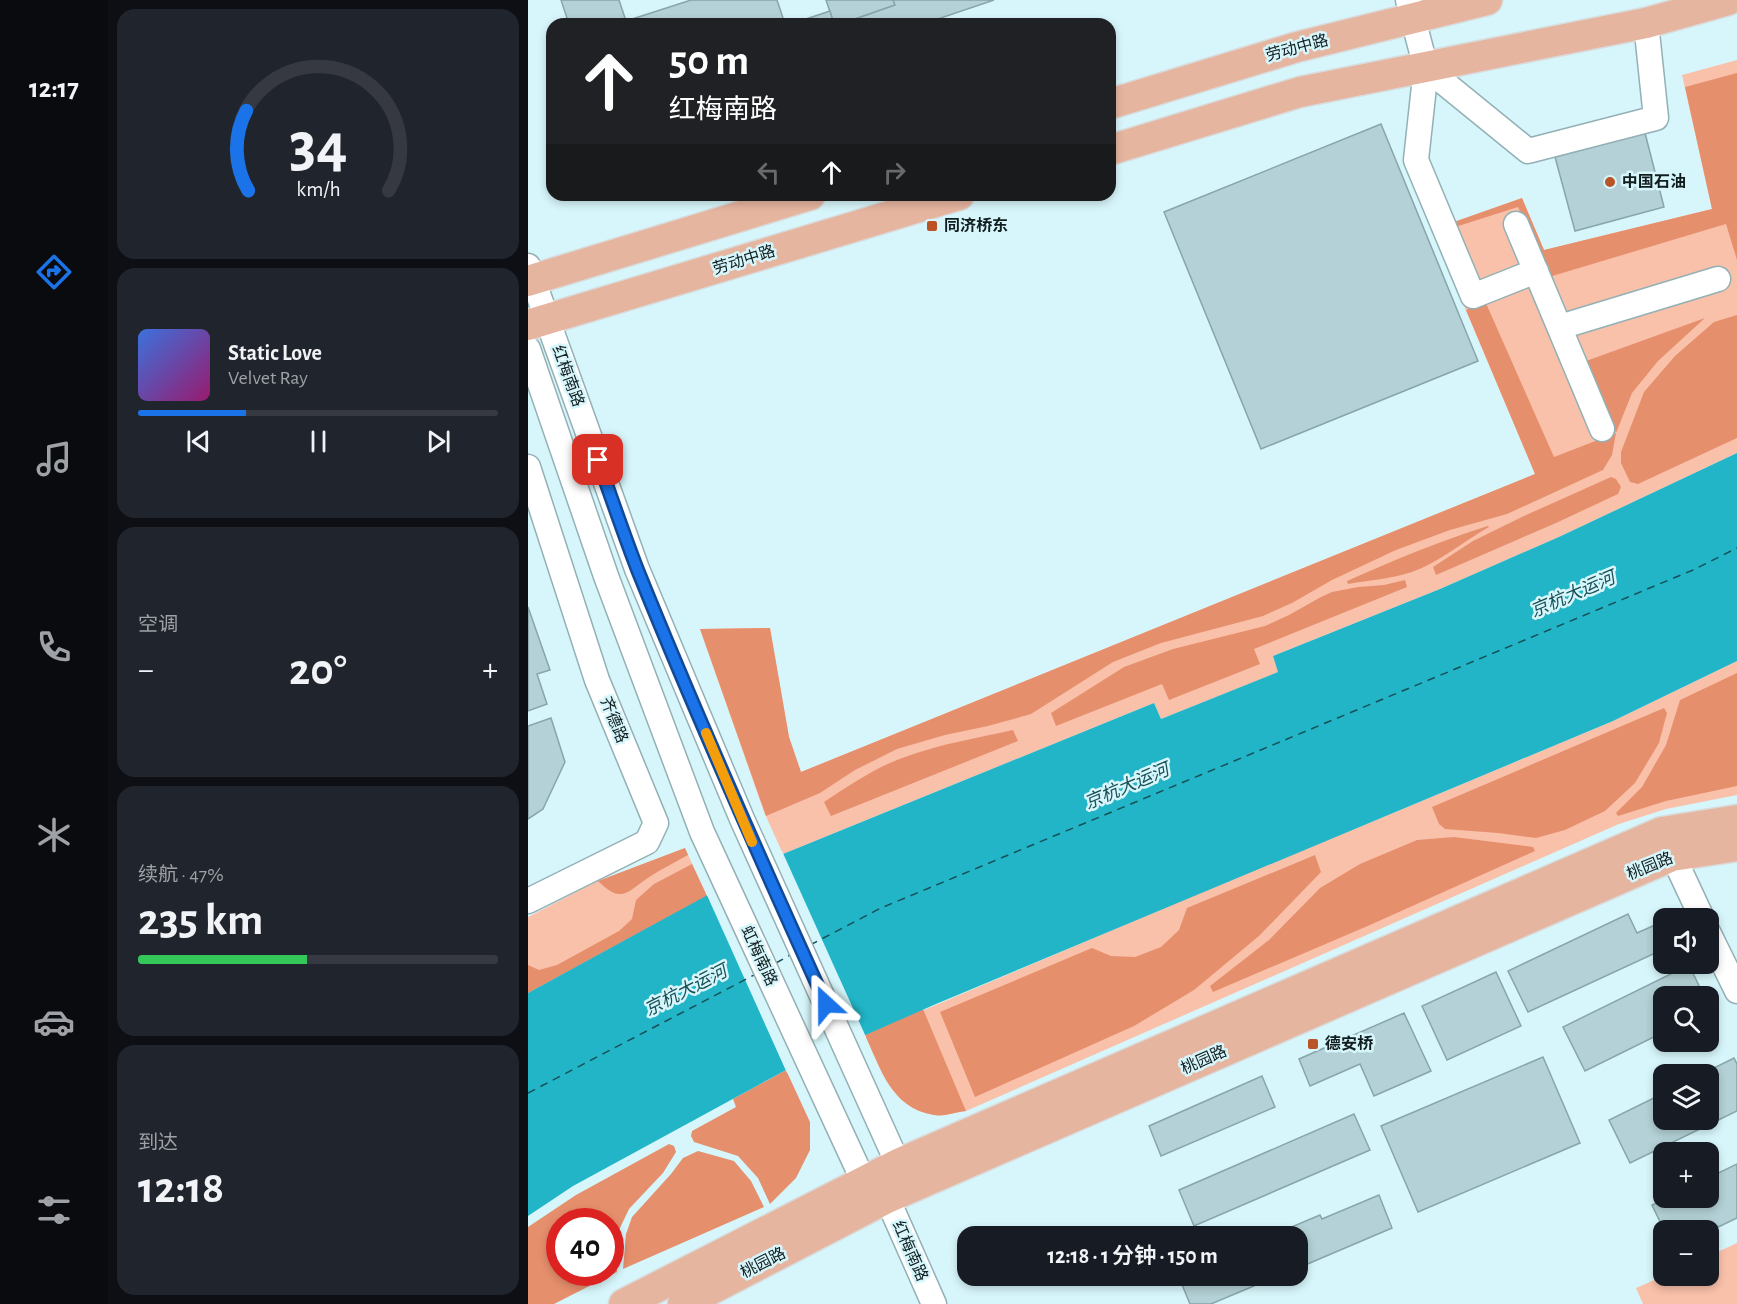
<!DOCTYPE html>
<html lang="zh">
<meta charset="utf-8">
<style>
:root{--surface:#171b24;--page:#20242c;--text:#f1f3f6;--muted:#9ea1a6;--line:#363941;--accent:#1a73e8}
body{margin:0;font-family:"Alegreya Sans","Noto Sans SC",sans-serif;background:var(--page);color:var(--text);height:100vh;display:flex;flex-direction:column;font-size:22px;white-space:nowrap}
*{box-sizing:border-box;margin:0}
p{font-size:20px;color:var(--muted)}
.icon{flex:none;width:33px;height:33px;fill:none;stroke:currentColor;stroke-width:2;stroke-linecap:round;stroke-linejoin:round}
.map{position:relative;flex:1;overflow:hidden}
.details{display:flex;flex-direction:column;gap:9px;padding:9px;background:#0d0f14;width:420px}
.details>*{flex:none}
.hud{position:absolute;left:18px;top:18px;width:570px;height:183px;border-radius:18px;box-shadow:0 3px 9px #0003;background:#202124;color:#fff;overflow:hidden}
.tools{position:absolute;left:1125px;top:908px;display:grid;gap:12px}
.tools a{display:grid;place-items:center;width:66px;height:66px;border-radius:12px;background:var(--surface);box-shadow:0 3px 9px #0003;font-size:30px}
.speed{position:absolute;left:18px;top:1208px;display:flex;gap:12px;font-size:30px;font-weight:700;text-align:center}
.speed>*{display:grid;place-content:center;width:78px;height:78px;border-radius:50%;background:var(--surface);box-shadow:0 3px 9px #0003;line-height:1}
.speed .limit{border:9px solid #d22;background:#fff;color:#111}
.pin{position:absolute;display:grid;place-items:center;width:51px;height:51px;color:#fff;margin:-26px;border-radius:12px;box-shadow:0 3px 9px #0006}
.me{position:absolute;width:66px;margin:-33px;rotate:336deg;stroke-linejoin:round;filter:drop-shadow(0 0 4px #0008)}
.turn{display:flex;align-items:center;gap:21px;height:126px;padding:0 24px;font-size:27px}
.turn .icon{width:78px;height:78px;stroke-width:2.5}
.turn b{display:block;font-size:42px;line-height:51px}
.lanes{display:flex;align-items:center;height:57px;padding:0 24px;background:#0003;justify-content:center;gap:30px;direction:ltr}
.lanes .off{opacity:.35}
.big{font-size:45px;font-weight:600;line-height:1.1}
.details .widget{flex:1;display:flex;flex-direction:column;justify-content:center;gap:9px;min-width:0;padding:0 21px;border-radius:18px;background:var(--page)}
.details .dial{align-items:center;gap:0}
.dial svg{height:156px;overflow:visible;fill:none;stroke:var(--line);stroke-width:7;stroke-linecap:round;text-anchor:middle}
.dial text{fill:var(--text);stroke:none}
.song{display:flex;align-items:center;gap:18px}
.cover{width:72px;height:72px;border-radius:9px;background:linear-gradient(135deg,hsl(220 70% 55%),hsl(320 70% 35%))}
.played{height:6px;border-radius:3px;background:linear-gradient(90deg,var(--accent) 30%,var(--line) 30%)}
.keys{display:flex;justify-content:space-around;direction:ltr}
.heat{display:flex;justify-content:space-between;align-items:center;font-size:33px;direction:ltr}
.charge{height:9px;border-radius:4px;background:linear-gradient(90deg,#34c759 47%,var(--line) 0)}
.trip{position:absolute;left:429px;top:1226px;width:351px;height:60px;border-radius:18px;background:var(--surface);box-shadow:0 3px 9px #0003;font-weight:600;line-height:60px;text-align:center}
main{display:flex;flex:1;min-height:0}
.tab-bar{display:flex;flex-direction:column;width:108px;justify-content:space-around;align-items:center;background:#090b0e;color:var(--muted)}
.tab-bar .icon{width:42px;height:42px}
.tab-bar .on{color:var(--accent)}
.tab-bar b{font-size:27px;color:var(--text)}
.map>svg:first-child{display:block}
.green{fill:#fac1aa}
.forest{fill:#e68f6d;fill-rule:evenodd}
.water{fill:#21b5c7}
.pier{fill:#d7f6fb}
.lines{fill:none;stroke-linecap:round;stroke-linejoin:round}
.ferry{stroke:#175057;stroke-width:1.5;stroke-dasharray:8 6;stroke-linecap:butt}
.building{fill:#b3d1d6;stroke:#88a5a9;stroke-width:1.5}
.minor-casing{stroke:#93b0b5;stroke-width:27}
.major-casing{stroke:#d9dbdb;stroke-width:33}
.minor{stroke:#fff;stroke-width:24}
.major{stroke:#e6b5a0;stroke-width:30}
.route-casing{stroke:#114b97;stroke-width:15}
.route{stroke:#1a73e8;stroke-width:10}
.slow{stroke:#f59e0b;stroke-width:10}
.poi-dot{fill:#ba5427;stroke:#d7f6fb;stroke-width:2}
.labels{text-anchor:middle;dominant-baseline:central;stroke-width:5;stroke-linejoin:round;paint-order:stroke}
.street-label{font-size:16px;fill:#111d1e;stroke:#d7f6fb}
.poi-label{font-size:16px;font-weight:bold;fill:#111d1e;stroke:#d7f6fb;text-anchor:start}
.water-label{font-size:18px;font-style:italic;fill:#175057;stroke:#d7f6fb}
</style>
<main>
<nav class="tab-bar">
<b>12:17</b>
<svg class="icon on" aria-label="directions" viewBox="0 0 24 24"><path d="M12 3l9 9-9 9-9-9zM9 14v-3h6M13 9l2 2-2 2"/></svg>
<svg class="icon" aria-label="music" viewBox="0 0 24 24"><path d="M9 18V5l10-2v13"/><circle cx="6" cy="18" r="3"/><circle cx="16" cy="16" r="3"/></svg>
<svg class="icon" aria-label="phone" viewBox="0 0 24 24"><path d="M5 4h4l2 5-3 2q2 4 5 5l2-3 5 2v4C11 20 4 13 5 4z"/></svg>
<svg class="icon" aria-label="climate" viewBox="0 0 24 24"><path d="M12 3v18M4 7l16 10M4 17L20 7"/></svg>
<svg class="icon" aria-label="car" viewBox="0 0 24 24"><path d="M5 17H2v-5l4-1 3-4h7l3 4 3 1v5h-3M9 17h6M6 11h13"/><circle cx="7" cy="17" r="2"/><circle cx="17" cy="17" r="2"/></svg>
<svg class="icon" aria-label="filters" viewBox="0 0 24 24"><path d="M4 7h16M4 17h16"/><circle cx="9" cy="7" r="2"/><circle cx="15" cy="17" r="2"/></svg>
</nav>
<section class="details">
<div class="widget dial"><svg viewBox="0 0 100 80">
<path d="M14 69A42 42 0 1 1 86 69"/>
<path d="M14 69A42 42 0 0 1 13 28" stroke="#1a73e8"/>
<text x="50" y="56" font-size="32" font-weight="700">34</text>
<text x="50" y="72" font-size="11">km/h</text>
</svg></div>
<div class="widget">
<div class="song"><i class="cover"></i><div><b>Static Love</b><p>Velvet Ray</p></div></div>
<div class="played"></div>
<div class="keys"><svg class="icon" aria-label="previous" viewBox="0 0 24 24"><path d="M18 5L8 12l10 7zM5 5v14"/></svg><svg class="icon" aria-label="pause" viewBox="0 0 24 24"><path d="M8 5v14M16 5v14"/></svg><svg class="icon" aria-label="next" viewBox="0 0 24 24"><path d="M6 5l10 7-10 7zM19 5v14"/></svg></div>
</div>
<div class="widget"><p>空调</p>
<div class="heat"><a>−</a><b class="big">20°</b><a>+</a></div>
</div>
<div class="widget"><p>续航 · 47%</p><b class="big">235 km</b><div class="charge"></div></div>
<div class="widget"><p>到达</p><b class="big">12:18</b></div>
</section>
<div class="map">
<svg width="1209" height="1304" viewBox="0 0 1209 1304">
<rect width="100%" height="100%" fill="#d7f6fb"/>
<g class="green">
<path d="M1209,60V453L1033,536L912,589L745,656L751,672L633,719L626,703L255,854L236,812L172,629L242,628L261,737L273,772L1007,474L904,230L994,198L1016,250L1184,209L1154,75Z"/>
<path d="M1209,661V795L1138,809L1091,824L438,1111C428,1112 415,1117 406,1115C363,1108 353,1069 337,1035L769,852L846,821L1085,721Z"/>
<path d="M157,848L179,896L0,993V917L70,881Z"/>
<path d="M1209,1243V1304H1115L1108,1288L1138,1275H1180L1181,1256Z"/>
</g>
<g class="forest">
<path d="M1209,73V260L1198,224L1021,277L990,207L924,228L923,223L994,198L1016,250L1184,209L1157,87Z"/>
<path d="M957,301L1026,457L1088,433L1058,361L1177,318L1130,361L1104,393L1088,433L1084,455L1075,470L979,514L922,530L868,550L804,580L764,603L735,616L633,643L585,662L503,714L460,726L417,735L369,749L327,770L292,793L238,816L172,629L242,628L261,737L273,772L1007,474L938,310Z"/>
<path d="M1209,315V438L1110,484L1102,482L1093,463V452L1116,392L1147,356L1186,322Z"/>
<path d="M1083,477L1088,479L1093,487L1090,494L1028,523L908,575L905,567L945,541L996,516Z"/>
<path d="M960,526L961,527C936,541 912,562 884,572C863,579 842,580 820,584L819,581C866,560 912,541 960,526Z"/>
<path d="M877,580L879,587L726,649L732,664L641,700L634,684L528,726L523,713L596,667L645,649L737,626L761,615L793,597L804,592L830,587L856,585Z"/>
<path d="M1209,673V786L1138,801L1090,816L1088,813L1114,787L1138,745L1152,700Z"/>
<path d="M1136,708L1139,713L1131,743L1107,783L1077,811L1037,830L1008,838L970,833L917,829L911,824L904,807Z"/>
<path d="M485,730L490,741L303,816L296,802C322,785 348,767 377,757C412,744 449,738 485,730Z"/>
<path d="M926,837L1005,847L1007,851L842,925L685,992L682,986L741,940L792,888L832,864L889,840Z"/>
<path d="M157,848L160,855C148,862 135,868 123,876C100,890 95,906 70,881Z"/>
<path d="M787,855L793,872L731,936L666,990L606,1026L447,1097L412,1012L564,948L583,956L607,957L633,947L651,930L659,908Z"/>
<path d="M164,864L179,896L0,993V965L11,970L29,965L91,931L104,919L108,900L126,884Z"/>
<path d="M395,1009L438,1111C428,1112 415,1117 406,1115C363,1108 353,1069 337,1035Z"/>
<path d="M258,1070L282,1122V1150L268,1178L242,1204L230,1178L210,1156L166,1142L163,1136L164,1131L208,1107L205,1099Z"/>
<path d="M141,1144L146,1146L148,1152L135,1173L101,1209L91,1230L89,1272L26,1304H0V1227L48,1195ZM32,1221H82V1272H32Z"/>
<path d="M170,1151L206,1161L223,1181L236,1207L95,1269L98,1234L104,1217L143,1174L155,1158Z"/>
</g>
<path class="water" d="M1209,453V661L1085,721L408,1004L258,1070L45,1186L0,1216V993L255,854L626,703L633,719L750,672L745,656L912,589L1033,536Z"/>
<path class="pier" d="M254,851L338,1037L259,1073L178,893Z"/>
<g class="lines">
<g class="ferry">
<path d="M282,945L353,908L1165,570L1209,548"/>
<path d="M248,963L262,955"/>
<path d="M0,1093L228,974"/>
</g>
</g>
<g class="building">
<path d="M33,0H91L98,21L163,0H249L257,24H41Z"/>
<path d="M298,0H365L367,5L313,24H306Z"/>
<path d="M365,0H466L395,24H313L367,5Z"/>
<path d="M302,11L306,24H263Z"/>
<path d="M853,124L950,361L733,449L636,212Z"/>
<path d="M1117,133L1136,207L1047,231L1027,157Z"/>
<path d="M0,607L22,670L9,674L19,704L0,711Z"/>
<path d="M23,718L37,762L15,809L0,819V726Z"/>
<path d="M1100,914L1109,933L1136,921V949L1000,1012L980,971Z"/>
<path d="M1161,965L1176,996H1136V1032L1057,1071L1035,1027Z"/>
<path d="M968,972L993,1026L919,1060L894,1006Z"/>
<path d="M876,1013L903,1071L846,1096L832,1064L782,1086L771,1059Z"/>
<path d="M1015,1057L1052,1143L890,1212L853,1126Z"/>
<path d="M1206,1058L1209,1064V1111L1102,1163L1081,1120L1136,1093V1119H1180V1074H1174Z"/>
<path d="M734,1076L747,1107L633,1156L621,1126Z"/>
<path d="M826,1114L842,1150L666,1226L651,1190Z"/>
<path d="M1209,1164V1218L1180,1232V1230H1136L1124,1205L1141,1197H1180V1178Z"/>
<path d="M851,1195L864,1228L770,1268V1236H742L792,1215L794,1219Z"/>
<path d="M650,1275H752L683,1304H662Z"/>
</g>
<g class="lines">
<g class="minor-casing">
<g id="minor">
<path d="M880,0L898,68L888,160L945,296L1008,271"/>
<path d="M898,68L1000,151L1128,118L1118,23"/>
<path d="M988,224L1074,429"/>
<path d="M0,266L109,569L214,819L370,1164L365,1179"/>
<path d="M1032,327L1190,279"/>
<path d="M0,349L78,576L174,832L335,1180L359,1198L406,1304"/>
<path d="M0,467L69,680L128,823L119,842L0,901"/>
<path d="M1138,841L1174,918"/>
<path d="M1180,932L1209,991"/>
</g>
</g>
<g class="major-casing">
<g id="major">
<path d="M582,104L769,47L959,0"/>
<path d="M582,150L772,92L1118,23L1200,0"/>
<path d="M0,281L282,195"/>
<path d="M0,325L431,195"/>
<path d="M96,1304L370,1164L1134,832L1209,820"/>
<path d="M155,1304L359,1198L1144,856L1209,846"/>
</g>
</g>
<use href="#minor" class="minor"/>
<use href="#major" class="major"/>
</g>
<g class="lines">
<g class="route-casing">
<path id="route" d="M70,460C83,497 96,535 110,571C169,717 233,861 298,1004"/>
</g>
<use href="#route" class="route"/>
<path class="slow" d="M178,733L224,842"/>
</g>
<g class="poi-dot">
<circle cx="1082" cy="182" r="6"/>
<rect x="398" y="220" width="12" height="12" rx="3"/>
<rect x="779" y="1038" width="12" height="12" rx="3"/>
</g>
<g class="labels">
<g class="street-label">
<text transform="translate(769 48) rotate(-15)">劳动中路</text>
<text transform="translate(216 260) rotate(-17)">劳动中路</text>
<text transform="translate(40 376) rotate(70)">红梅南路</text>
<text transform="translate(86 720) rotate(68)">齐德路</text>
<text transform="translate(1122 866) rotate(-22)">桃园路</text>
<text transform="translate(231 956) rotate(65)">虹梅南路</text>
<text transform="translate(676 1060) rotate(-24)">桃园路</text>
<text transform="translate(382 1251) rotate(66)">红梅南路</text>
<text transform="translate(235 1263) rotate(-27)">桃园路</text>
</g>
<g class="poi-label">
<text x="1094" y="182">中国石油</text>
<text x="416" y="226">同济桥东</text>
<text x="797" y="1044">德安桥</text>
</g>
<g class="water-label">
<text transform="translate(1045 595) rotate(-23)">京杭大运河</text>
<text transform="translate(599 787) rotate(-23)">京杭大运河</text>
<text transform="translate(158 991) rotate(-27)">京杭大运河</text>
</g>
</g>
</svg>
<div class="tools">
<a><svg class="icon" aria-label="sound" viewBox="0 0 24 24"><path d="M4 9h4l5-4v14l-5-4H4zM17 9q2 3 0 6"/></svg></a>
<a><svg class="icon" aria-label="search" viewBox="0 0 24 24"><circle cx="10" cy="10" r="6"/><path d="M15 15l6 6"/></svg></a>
<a><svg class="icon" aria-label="layers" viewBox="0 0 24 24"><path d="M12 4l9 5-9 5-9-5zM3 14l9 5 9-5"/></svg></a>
<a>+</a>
<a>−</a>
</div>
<div class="speed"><div class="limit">40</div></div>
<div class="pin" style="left:70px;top:460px;background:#d93025"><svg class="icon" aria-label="arrive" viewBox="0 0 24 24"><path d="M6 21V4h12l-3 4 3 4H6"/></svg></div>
<svg class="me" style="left:298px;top:1004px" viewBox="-20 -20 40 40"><path d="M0-17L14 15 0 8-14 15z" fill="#1a73e8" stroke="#fff" stroke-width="4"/></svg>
<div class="trip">12:18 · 1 分钟 · 150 m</div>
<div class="hud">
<div class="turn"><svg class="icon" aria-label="ahead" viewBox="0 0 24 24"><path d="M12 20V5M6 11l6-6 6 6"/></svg><div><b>50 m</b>红梅南路</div></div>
<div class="lanes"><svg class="icon off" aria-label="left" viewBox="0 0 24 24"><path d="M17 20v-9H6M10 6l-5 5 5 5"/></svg><svg class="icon" aria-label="ahead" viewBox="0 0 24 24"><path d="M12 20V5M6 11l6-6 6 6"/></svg><svg class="icon off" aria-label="right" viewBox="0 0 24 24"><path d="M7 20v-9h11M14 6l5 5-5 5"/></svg></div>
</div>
</div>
</main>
